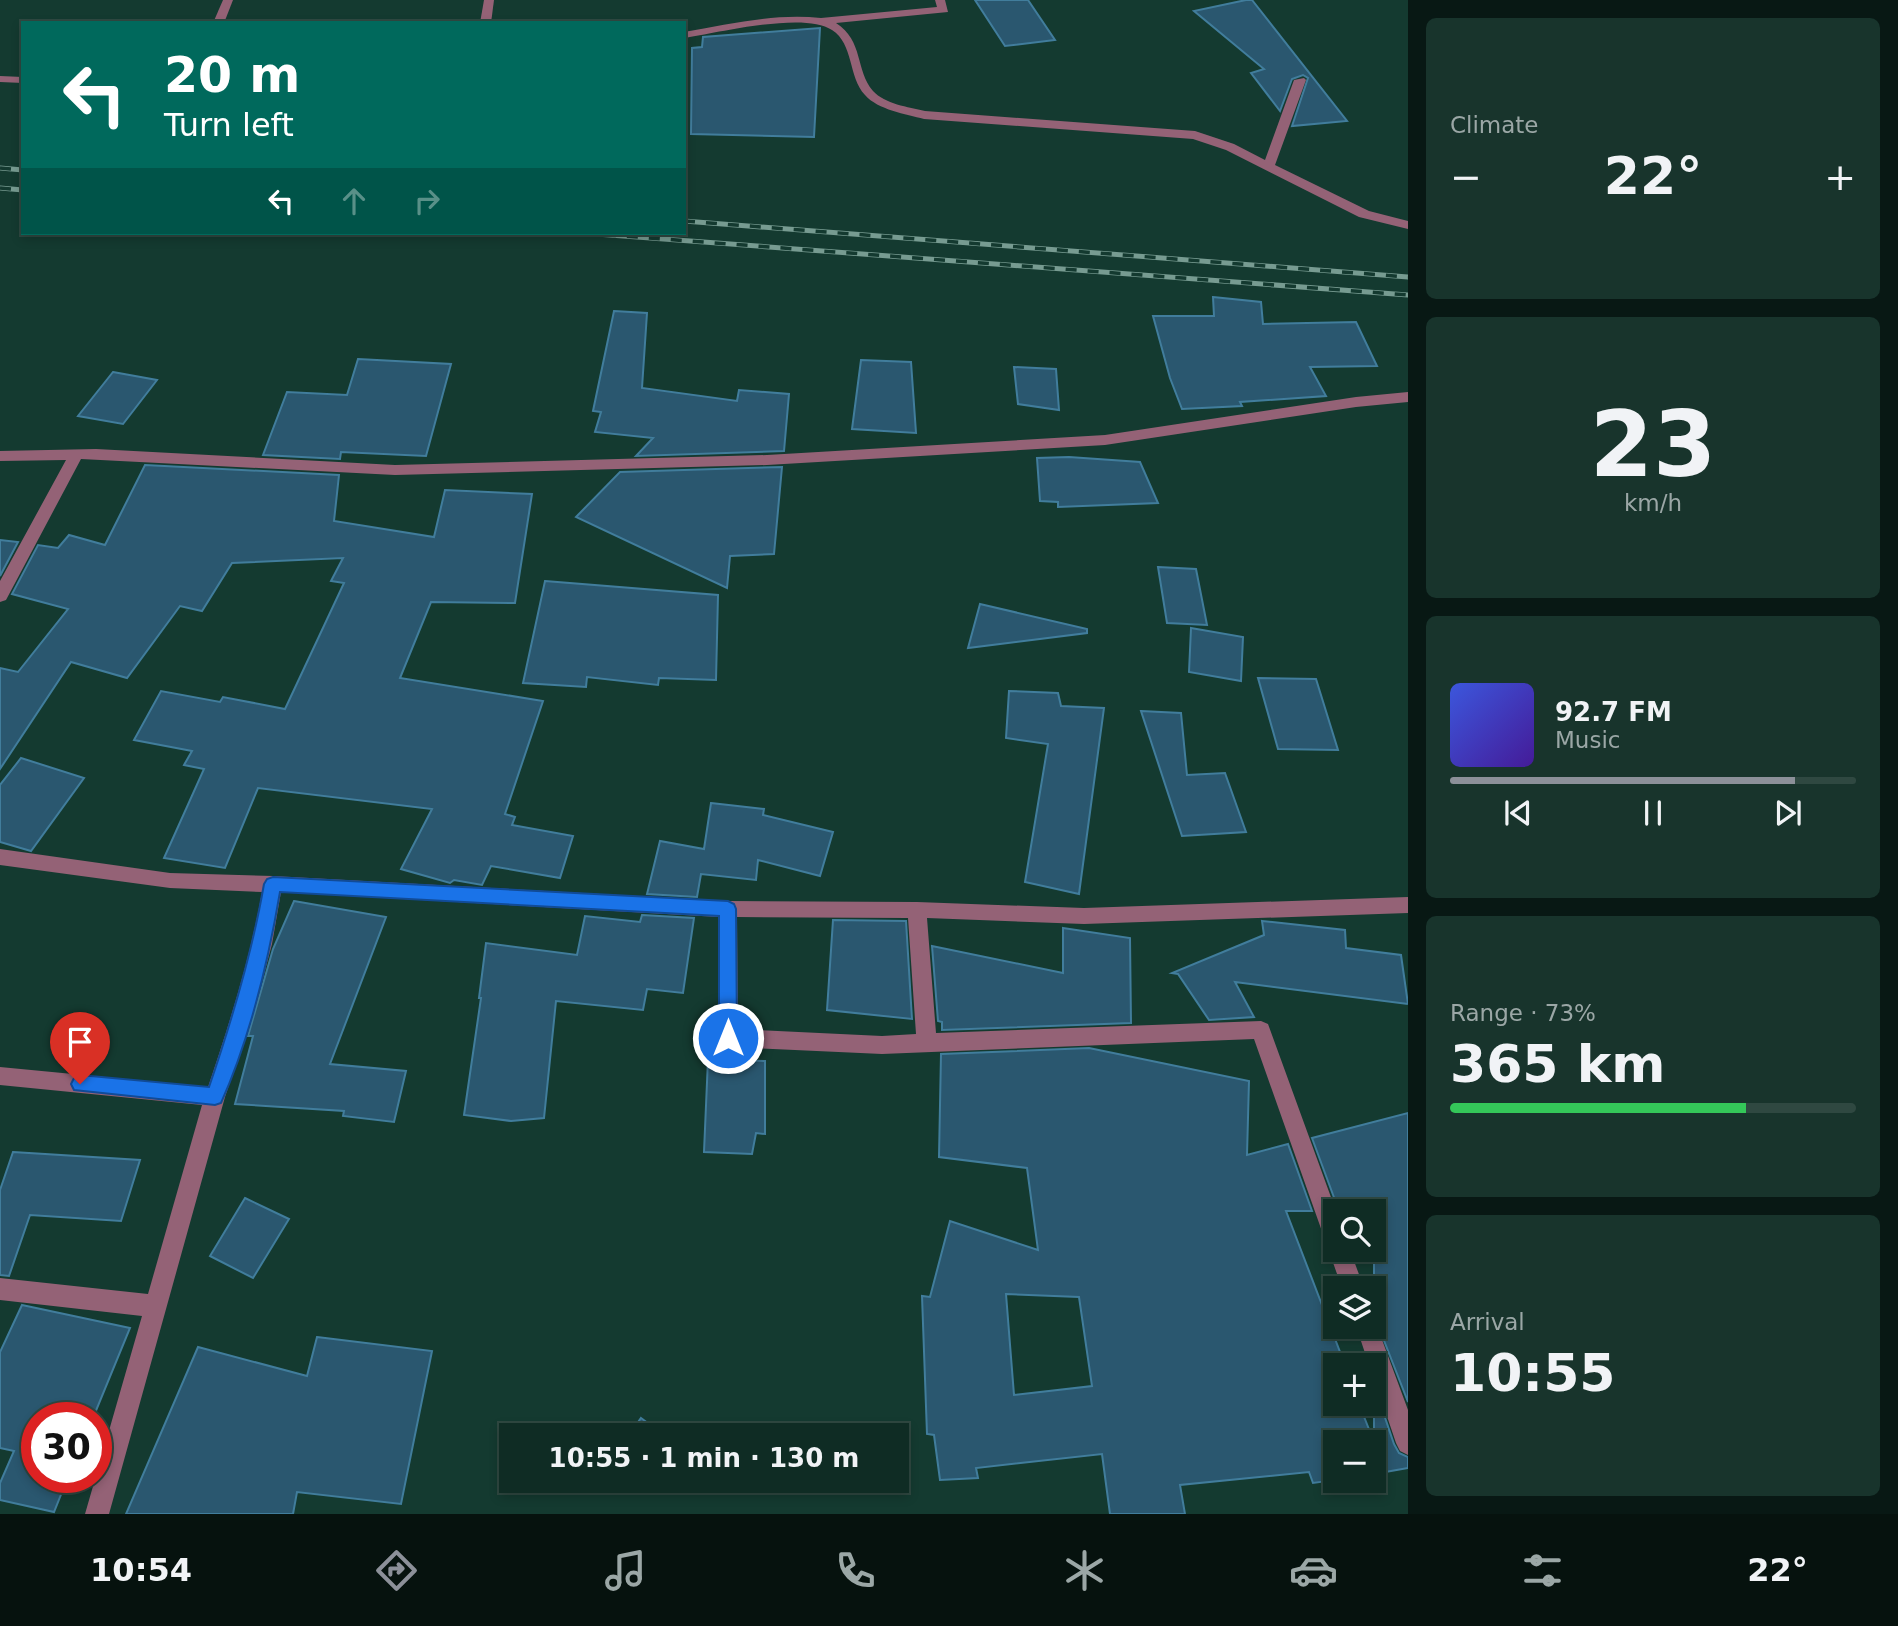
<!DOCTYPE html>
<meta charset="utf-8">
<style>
:root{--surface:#0f2c24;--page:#18342c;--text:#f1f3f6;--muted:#9ba7a6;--line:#2f4841;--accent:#8c9099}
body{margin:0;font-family:"DejaVu Sans",sans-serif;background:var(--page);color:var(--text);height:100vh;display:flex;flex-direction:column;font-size:26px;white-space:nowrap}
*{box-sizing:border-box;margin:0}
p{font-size:23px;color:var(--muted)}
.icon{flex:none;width:38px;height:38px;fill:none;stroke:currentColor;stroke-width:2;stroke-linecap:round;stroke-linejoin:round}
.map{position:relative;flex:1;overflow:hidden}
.side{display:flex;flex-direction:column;gap:18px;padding:18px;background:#081814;width:490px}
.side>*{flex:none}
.guide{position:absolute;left:21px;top:21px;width:665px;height:214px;border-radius:0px;box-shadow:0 4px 10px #0003,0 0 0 2px var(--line);background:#00695c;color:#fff;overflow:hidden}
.buttons{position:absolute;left:1323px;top:1199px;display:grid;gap:14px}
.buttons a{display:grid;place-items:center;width:63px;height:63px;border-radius:0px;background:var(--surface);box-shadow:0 4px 10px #0003,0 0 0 2px var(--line);font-size:35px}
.speed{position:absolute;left:21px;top:1402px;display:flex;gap:14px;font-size:35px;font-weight:700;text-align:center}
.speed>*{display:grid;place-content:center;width:91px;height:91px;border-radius:50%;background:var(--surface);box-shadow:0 4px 10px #0003,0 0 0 2px var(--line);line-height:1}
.speed .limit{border:10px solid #d22;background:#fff;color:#111}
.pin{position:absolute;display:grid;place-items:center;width:60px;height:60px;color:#fff;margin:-72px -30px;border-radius:50% 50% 50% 0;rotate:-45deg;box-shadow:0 0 7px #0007}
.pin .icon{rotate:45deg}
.me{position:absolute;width:77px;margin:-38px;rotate:0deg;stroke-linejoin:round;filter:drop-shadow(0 0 5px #0008)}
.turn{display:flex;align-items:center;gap:24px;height:147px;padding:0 28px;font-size:32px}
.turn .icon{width:91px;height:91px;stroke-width:2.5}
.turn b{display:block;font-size:49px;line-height:60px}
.lanes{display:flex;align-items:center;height:66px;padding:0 28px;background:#0003;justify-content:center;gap:35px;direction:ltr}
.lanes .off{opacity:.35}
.big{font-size:52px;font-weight:700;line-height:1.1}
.side .widget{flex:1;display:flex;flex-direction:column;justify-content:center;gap:10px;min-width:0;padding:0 24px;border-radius:10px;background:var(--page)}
.side .dial{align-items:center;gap:0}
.dial b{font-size:91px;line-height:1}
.song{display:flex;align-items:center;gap:21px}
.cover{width:84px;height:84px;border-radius:10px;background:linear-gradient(135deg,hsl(230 70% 55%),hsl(260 70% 35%))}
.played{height:7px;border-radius:4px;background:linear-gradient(90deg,var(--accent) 85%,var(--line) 85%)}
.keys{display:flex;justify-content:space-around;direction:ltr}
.heat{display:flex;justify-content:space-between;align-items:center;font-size:38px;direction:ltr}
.charge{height:10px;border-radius:5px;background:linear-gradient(90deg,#34c759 73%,var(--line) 0)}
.trip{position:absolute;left:499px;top:1423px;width:410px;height:70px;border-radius:0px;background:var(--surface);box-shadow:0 4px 10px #0003,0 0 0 2px var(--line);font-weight:700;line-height:70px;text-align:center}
.tab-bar{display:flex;height:112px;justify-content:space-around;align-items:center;background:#06120e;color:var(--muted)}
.tab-bar .icon{width:49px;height:49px}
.tab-bar .on{color:var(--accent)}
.tab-bar b{font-size:32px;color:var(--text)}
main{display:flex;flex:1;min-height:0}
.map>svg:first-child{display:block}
.building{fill:#2a576f;stroke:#417d9c;stroke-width:2;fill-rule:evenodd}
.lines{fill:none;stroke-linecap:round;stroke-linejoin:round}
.street{fill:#946276;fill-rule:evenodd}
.rail-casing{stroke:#779b91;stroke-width:5}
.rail{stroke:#143a30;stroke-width:3.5;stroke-dasharray:11;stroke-linecap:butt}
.route{fill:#1a73e8;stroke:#114b97;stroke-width:2}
</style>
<main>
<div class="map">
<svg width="1408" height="1514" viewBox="0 0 1408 1514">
<rect width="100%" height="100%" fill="#143a30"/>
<g class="building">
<path d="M975,0H1028L1055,40L1005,46Z"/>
<path d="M1246,0H1252L1347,121L1292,126L1308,78L1303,75L1292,79L1280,111L1251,73L1264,69L1194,11Z"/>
<path d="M820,28L814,137L691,134L692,48L702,47L703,37Z"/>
<path d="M1213,297L1261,302L1263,324L1356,322L1377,366L1310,367L1326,396L1240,402L1242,406L1182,409L1170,378L1153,316H1214Z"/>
<path d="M614,311L647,313L642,388L737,401L739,390L789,394L784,451L636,456L653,438L595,432L601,412L593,411Z"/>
<path d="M358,359L451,364L426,456L341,452L340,459L263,455L287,392L347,395Z"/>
<path d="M861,360L911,362L916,433L852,429Z"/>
<path d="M1014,367L1056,369L1059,410L1018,404Z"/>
<path d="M113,372L157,380L123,424L78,416Z"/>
<path d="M1069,457L1140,462L1158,503L1058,507V502L1040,501L1037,458Z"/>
<path d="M145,465L339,475L334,521L434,537L445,490L532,494L515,603L431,602L400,678L543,701L505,814L515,817L512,825L573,836L560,878L491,866L482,885L454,880L450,883L401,869L432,809L258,788L225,868L164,858L204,769L184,765L192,751L134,740L161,691L220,702L223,697L285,709L344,583L331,581L343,558L232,563L202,611L180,606L127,678L71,662L0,769V668L18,672L68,609L12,594L38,545L58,548L69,535L105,545Z"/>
<path d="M782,467L774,554L730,556L727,588L576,517L620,472Z"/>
<path d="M0,540L18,542L0,576Z"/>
<path d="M1158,567L1196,569L1207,625L1167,623Z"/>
<path d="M545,581L718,595L716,680L659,678L658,685L587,677L586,687L523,683Z"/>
<path d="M980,604L1087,629V633L968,648Z"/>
<path d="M1191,628L1243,637L1241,681L1189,672Z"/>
<path d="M1258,678L1316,679L1338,750L1278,749Z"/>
<path d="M1009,691L1058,693L1061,706L1104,708L1079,894L1025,882L1048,744L1006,738Z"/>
<path d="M1141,711L1181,713L1187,775L1225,773L1246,832L1182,836Z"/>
<path d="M21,758L84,778L31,851L0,842V785Z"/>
<path d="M711,803L764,809L763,815L833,832L820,876L758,860L756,880L701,874L697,897L647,894L660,841L704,849Z"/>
<path d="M294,901L386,917L330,1064L406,1071L394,1122L343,1116L344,1111L235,1104L253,1036H248L273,949Z"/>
<path d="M642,915L694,918L683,993L647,989L643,1010L556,1001L544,1118L511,1121L464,1115L481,998H479L486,943L577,955L585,916L640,922Z"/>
<path d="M833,920L906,921L912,1019L827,1010Z"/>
<path d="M1262,921L1345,930L1346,948L1401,955L1408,1004L1235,982L1254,1017L1209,1020L1178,974L1172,973L1264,935Z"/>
<path d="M1063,928L1130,938L1131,1023L942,1030V1022L938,1021L932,946L1063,973Z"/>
<path d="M1089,1048L1249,1081L1247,1155L1288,1144L1312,1211H1286L1345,1365H1335V1404H1359L1374,1442V1385L1394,1444L1399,1453L1408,1457V1468L1374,1474V1442H1335V1480L1313,1483L1309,1472L1180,1485L1185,1514H1110L1102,1454L976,1468L978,1478L940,1480L934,1435L927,1434L922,1296L930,1297L950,1221L1038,1250L1027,1168L939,1157L941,1054ZM1006,1294L1079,1297L1092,1386L1014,1395Z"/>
<path d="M708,1059L765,1061V1134L756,1133L752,1154L704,1152Z"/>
<path d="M1408,1113V1402L1374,1315V1211H1339L1312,1138Z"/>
<path d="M13,1152L140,1160L121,1221L30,1215L9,1276L0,1275V1190Z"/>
<path d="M245,1198L289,1219L253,1278L210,1256Z"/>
<path d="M22,1305L130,1328L93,1418H37V1477H68L54,1512L0,1500V1483L14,1451L0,1448V1352Z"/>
<path d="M317,1337L432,1351L401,1504L297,1492L293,1514H126L198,1347L307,1376Z"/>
<path d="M641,1418L664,1435H629Z"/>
</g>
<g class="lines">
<g class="street">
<path d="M223,0H233L224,23H213Z"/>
<path d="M484,0H494L491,23H480Z"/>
<path d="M935,0H945L948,12L836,23C864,41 855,70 873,91C885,104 908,107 925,111L1195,131L1234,144L1265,160L1294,80L1304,78L1306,80L1275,165L1369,211L1408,221V229L1359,217L1226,150L1193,139L924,119C906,114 878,110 865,95C848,77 854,44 832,30C804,11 718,33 684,38V32C729,24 775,13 821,18L937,7Z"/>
<path d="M0,76L23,77V83L0,82Z"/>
<path d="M1408,392V402L1356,407L1105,445L767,465L395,475L81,459L6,600L0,602V581L66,460L0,461V451L96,449L395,465L767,455L1105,435L1356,397Z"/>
<path d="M0,849L170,873L273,876L728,901L917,902L1084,908L1408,897V913L1084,924L927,918L936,1033L1261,1021L1268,1024L1336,1211L1335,1250H1350L1364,1288H1342L1254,1039L882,1054L728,1047L721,1044L718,1038L719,917L281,892L272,944L255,1008L225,1097L109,1514H85L142,1316L0,1300V1278L148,1294L202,1105L0,1085V1067L208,1087C230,1022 250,959 262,892L170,888L0,865ZM737,917L908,918L916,1034L882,1036L738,1029Z"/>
<path d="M1374,1318L1408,1410V1455L1400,1451L1396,1443L1374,1378V1365H1369L1356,1326H1374Z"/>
</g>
<g class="rail-casing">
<g id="rail">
<path d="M0,168L23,170"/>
<path d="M0,188L23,190"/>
<path d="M684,221L1408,277"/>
<path d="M583,233L1408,295"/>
</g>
</g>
<use href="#rail" class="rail"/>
</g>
<path class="route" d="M273,877L728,901L734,904L736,909L737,1038L734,1044L728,1046L722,1044L719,1038V916L280,892C268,963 251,1036 221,1103L215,1105L74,1090L71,1084L74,1078L80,1075L209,1087C232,1020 252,954 264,884L267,879Z"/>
</svg>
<div class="buttons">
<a><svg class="icon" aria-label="search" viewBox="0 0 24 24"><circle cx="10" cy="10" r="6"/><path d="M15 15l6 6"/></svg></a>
<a><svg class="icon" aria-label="layers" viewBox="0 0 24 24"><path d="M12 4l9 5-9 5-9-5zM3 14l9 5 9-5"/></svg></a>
<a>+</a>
<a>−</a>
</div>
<div class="speed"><div class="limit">30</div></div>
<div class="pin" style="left:80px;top:1084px;background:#d93025"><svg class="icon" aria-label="arrive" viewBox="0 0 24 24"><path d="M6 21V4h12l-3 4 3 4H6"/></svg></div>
<svg class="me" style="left:728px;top:1038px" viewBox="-20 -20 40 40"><circle r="17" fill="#1a73e8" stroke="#fff" stroke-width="3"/><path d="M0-11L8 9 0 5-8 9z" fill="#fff"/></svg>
<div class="trip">10:55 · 1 min · 130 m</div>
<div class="guide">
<div class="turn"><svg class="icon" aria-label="left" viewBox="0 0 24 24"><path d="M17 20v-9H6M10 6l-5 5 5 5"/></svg><div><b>20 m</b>Turn left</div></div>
<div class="lanes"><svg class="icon" aria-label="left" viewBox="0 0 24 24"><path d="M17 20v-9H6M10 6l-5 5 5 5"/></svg><svg class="icon off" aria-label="ahead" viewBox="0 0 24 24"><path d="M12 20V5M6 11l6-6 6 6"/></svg><svg class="icon off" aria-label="right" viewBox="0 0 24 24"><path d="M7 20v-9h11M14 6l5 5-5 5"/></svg></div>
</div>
</div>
<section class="side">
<div class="widget"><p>Climate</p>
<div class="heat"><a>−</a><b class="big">22°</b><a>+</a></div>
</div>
<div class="widget dial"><b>23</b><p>km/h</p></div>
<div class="widget">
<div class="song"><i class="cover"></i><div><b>92.7 FM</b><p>Music</p></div></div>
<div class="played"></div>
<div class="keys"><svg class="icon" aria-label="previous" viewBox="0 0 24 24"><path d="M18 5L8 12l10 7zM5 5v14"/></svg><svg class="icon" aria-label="pause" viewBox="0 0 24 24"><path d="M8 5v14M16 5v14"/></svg><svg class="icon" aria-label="next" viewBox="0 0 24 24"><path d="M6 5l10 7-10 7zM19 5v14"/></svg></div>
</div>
<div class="widget"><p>Range · 73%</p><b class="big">365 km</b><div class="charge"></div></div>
<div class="widget"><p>Arrival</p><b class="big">10:55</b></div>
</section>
</main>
<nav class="tab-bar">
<b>10:54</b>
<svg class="icon on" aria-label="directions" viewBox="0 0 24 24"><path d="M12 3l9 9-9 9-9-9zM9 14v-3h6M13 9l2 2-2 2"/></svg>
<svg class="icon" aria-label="music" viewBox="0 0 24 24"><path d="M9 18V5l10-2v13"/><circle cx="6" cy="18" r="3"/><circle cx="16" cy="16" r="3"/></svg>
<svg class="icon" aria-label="phone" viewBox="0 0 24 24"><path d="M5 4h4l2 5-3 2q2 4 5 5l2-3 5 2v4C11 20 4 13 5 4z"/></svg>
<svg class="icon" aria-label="climate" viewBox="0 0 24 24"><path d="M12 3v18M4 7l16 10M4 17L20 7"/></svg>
<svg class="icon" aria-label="car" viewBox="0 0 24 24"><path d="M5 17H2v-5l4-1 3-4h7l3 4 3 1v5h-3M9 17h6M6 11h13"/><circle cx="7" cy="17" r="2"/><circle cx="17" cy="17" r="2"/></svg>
<svg class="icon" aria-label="filters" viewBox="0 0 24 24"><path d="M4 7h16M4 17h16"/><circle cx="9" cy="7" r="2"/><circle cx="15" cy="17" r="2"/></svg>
<b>22°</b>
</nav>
